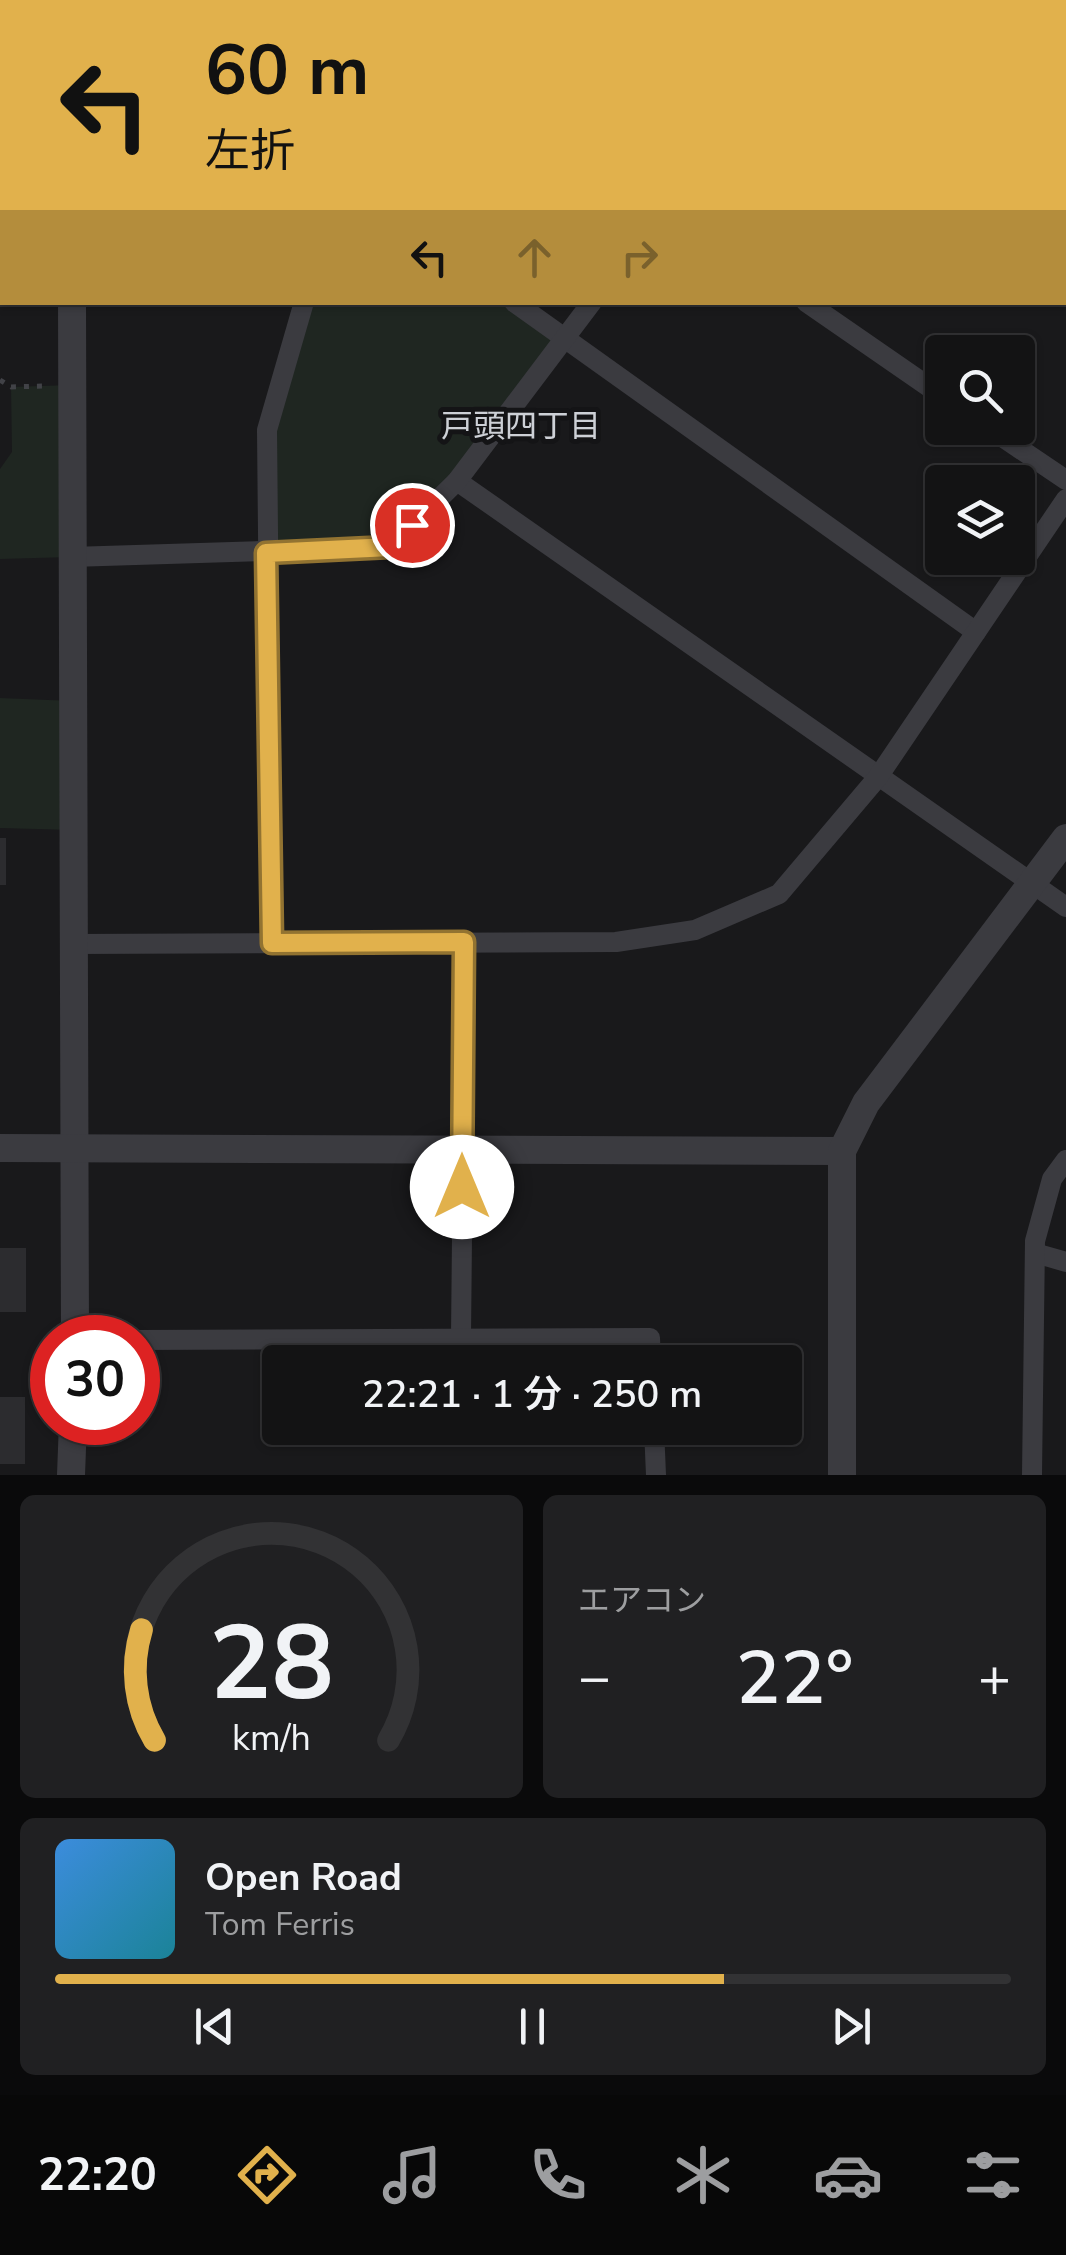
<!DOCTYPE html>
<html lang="ja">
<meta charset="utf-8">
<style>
:root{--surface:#131314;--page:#202022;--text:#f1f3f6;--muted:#9d9ea0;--line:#323234;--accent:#e1b14c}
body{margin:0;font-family:"Nunito Sans","Noto Sans JP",sans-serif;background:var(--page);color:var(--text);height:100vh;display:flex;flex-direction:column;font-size:38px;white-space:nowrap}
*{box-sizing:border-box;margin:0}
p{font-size:32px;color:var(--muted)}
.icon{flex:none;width:55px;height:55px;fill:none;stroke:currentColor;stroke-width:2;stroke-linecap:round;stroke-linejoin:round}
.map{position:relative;height:1475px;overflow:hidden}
.drawer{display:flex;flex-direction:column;gap:20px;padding:20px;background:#0a0a0b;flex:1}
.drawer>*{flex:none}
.top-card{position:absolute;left:0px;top:0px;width:1068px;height:305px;box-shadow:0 2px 8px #0004,0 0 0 2px var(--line);background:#e1b14c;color:#111;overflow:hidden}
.tools{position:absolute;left:925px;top:335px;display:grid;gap:20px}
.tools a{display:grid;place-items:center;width:110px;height:110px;border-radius:10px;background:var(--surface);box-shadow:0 2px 8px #0004,0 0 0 2px var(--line);font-size:50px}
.speed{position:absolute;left:30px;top:1315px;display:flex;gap:20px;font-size:50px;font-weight:700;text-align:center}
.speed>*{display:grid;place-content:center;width:130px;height:130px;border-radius:50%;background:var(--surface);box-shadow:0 2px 8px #0004,0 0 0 2px var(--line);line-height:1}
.speed .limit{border:15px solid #d22;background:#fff;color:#111}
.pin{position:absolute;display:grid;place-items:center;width:85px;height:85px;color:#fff;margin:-42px;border:5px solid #fff;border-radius:50%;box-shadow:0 2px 10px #0007}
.me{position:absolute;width:110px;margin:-55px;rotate:0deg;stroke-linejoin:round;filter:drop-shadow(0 0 8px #0008)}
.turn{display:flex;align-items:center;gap:35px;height:210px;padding:0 40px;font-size:45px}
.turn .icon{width:130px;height:130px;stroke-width:2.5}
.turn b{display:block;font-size:70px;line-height:85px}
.lanes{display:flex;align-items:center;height:95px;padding:0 40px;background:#0003;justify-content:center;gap:50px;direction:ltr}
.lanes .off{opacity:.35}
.big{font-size:75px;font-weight:600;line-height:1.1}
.drawer .card{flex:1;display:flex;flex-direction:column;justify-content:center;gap:15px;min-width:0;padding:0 35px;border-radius:15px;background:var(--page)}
.drawer .dial{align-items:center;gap:0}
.dial svg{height:260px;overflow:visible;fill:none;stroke:var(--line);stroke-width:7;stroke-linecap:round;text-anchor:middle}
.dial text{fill:var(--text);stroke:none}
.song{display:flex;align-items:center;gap:30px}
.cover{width:120px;height:120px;border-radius:15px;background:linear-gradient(135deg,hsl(210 70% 55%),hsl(190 70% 35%))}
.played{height:10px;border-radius:5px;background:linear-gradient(90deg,var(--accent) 70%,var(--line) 70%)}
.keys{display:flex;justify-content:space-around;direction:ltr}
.heat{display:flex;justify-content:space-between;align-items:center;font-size:55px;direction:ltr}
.drawer .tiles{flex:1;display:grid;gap:20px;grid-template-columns:1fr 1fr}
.card:last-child{grid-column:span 2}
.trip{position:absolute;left:262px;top:1345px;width:540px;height:100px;border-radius:10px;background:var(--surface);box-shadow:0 2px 8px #0004,0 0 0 2px var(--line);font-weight:600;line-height:100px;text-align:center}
.tab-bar{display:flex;height:160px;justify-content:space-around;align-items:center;background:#080808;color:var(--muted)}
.tab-bar .icon{width:70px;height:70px}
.tab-bar .active{color:var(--accent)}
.tab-bar b{font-size:45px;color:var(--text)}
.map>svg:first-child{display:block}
.green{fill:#1f2621}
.building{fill:#2c2c2f}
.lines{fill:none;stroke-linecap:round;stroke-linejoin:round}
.path{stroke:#414247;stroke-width:5;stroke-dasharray:5 8;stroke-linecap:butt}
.minor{stroke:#3b3b40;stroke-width:20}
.tertiary{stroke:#3b3b40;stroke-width:28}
.route-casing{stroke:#927331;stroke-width:25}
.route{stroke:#e1b14c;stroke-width:18}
.labels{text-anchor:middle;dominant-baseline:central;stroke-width:10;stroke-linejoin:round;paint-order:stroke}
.neighbourhood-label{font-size:32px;fill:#cdd0d6;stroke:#141416}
</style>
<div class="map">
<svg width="1066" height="1475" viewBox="0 0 1066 1475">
<rect width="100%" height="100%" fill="#19191b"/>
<g class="green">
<path d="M304,303H514L567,339L390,547L266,553L267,430Z"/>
<path d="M71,385V557L0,559V469L12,452L11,387Z"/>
<path d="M0,698L73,701L74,830L0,828Z"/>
</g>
<g class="building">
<rect x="0" y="838" width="6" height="47"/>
<rect x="0" y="1248" width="26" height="64"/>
<rect x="0" y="1397" width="25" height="67"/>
</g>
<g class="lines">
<path class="path" d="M0,380L11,387L45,386"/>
<g class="minor">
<path d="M383,0L387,2"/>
<path d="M685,0L689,2"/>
<path d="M974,0L977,2"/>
<path d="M802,2L804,0"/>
<path d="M1065,64L1066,65"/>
<path d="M1065,273L1066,274"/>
<path d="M514,302L976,632"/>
<path d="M806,302L942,396"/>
<path d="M989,428L1066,480"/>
<path d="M457,481L1066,907"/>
<path d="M71,557L390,547L457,481L592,302"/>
<path d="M272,943L267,430L304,302"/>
<path d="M74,944L616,942L695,930L779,894L878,777L1066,499"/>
<path d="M1035,1253L1066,1262"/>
<path d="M461,1336L465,942"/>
<path d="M138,1340L650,1338L651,1362"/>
<path d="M654,1428L656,1475"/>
<path d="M1032,1475L1035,1241L1052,1179L1066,1160"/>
</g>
<g class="tertiary">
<path d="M137,2L139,0"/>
<path d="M72,302L75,1338"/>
<path d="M0,1148L842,1151"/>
<path d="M71,1475L73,1422"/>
<path d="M842,1475V1151L866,1103L1066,838"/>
</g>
</g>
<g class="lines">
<g class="route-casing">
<path id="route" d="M412,525L390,547L266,553L272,943L464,942L462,1187"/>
</g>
<use href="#route" class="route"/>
</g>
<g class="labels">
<g class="neighbourhood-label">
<text x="521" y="426">戸頭四丁目</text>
</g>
</g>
</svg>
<div class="tools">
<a><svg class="icon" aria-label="search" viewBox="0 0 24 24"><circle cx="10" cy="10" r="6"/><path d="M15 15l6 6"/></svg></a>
<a><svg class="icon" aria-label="layers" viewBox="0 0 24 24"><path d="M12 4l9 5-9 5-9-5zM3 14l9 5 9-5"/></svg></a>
</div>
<div class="speed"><div class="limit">30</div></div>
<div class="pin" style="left:412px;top:525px;background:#d93025"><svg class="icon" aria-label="arrive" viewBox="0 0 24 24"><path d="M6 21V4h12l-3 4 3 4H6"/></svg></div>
<svg class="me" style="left:462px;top:1187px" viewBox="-20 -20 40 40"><circle r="19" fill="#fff"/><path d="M0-13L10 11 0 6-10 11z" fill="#e1b14c"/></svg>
<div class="trip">22:21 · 1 分 · 250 m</div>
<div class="top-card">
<div class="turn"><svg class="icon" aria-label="left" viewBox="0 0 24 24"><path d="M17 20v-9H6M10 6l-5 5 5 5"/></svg><div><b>60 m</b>左折</div></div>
<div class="lanes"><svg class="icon" aria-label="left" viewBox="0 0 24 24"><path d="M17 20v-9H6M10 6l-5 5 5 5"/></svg><svg class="icon off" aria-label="ahead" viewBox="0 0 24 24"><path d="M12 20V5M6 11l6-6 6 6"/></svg><svg class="icon off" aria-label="right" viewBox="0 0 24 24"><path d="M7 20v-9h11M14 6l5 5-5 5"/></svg></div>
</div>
</div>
<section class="drawer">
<div class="tiles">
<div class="card dial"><svg viewBox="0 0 100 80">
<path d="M14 69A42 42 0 1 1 86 69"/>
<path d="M14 69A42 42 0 0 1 10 35" stroke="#e1b14c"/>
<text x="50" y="56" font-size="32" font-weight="700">28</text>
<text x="50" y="72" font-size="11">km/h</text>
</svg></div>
<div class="card"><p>エアコン</p>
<div class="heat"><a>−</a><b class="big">22°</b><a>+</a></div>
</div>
<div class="card">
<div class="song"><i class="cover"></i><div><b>Open Road</b><p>Tom Ferris</p></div></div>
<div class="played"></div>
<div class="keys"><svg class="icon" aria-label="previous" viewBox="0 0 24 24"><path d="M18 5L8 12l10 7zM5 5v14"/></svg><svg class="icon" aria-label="pause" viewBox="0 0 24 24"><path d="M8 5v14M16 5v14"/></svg><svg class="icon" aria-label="next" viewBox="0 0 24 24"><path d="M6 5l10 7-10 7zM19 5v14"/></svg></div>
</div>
</div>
</section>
<nav class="tab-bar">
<b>22:20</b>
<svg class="icon active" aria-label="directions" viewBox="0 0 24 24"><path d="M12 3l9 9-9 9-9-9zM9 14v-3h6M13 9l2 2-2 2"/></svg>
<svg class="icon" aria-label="music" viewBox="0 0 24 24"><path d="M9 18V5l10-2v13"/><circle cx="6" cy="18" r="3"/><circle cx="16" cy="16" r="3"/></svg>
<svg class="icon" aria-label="phone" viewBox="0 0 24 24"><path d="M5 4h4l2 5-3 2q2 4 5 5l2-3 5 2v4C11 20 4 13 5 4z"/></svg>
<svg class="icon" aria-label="climate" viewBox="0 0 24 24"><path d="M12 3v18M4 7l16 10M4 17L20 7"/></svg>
<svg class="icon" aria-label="car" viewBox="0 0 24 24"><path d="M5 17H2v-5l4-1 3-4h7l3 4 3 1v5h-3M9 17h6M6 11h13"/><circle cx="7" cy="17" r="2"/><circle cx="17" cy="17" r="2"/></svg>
<svg class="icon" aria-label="filters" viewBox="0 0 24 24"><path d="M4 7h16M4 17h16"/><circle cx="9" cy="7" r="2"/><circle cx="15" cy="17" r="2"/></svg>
</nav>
